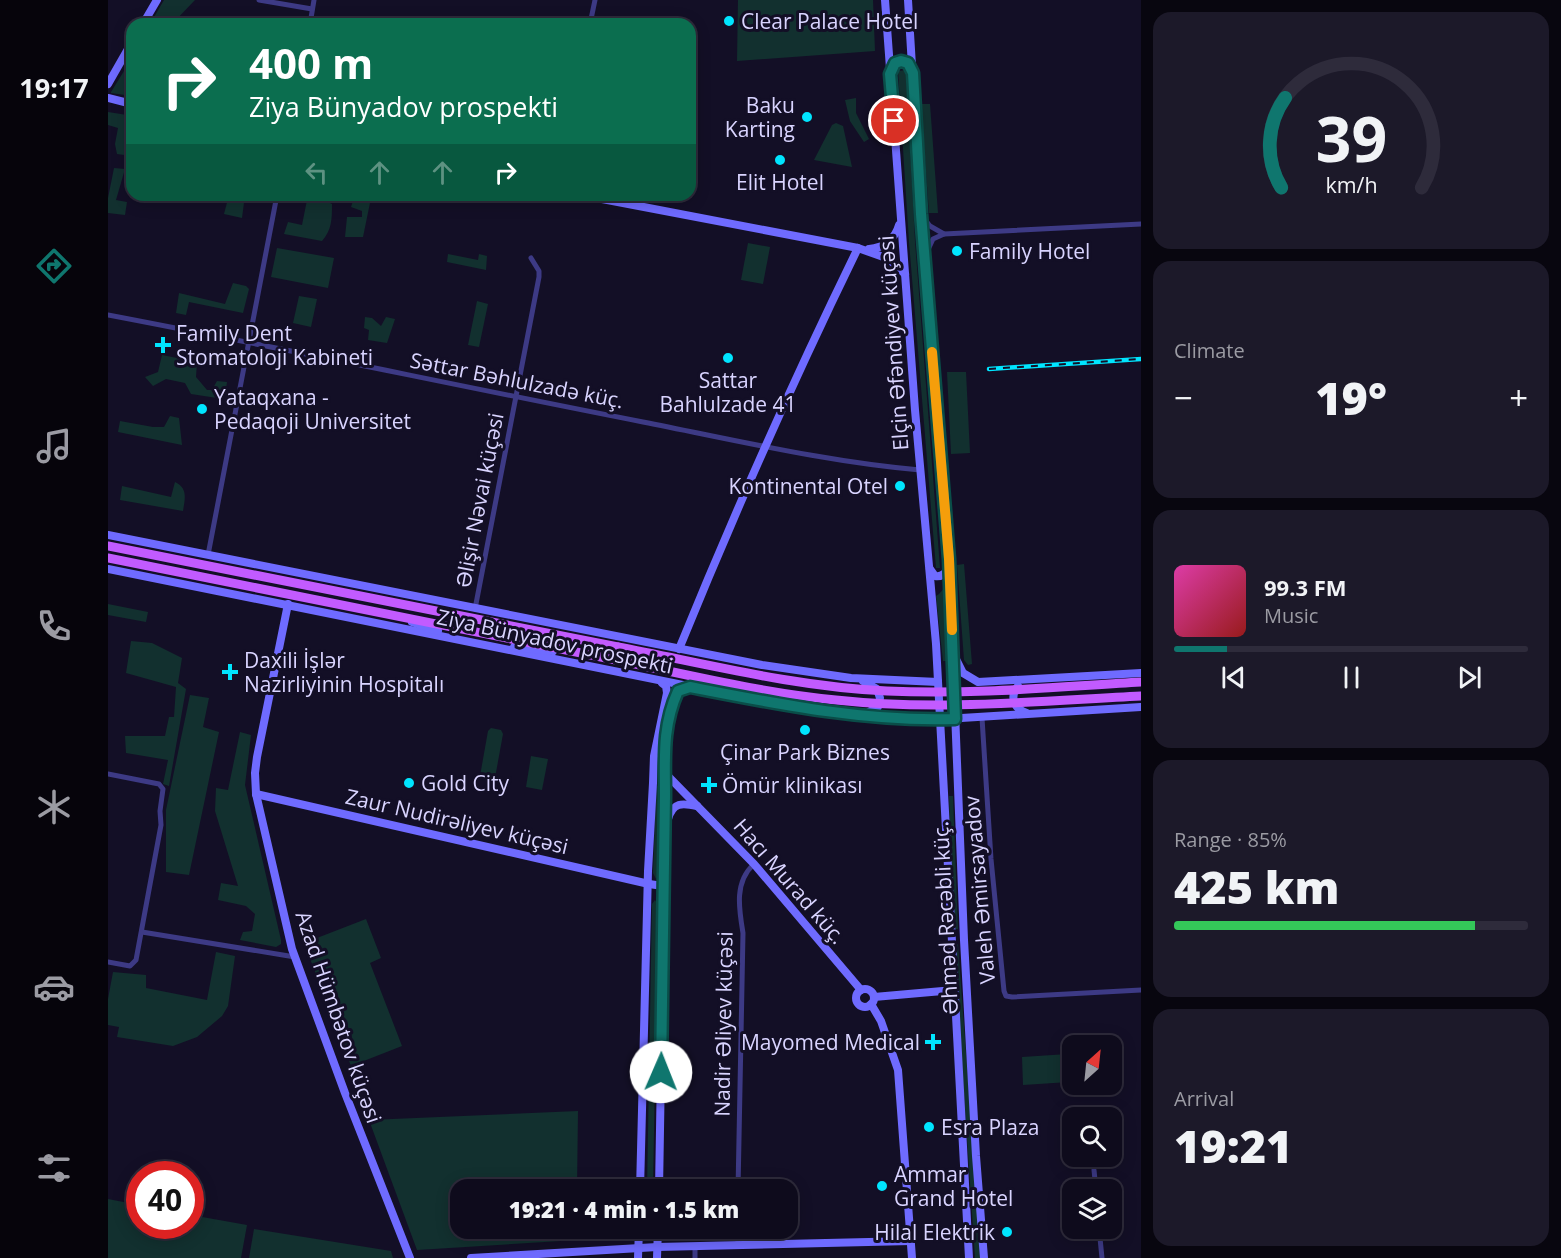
<!DOCTYPE html>
<meta charset="utf-8">
<style>
:root{--surface:#0e0b1c;--page:#1c1929;--text:#f1f3f6;--muted:#9b9ba3;--line:#2e2b3b;--accent:#0f766e}
body{margin:0;font-family:"Open Sans",sans-serif;background:var(--page);color:var(--text);height:100vh;display:flex;flex-direction:column;font-size:22px;white-space:nowrap}
*{box-sizing:border-box;margin:0}
p{font-size:20px;color:var(--muted)}
.icon{flex:none;width:33px;height:33px;fill:none;stroke:currentColor;stroke-width:2;stroke-linecap:round;stroke-linejoin:round}
.map{position:relative;flex:1;overflow:hidden}
.details{display:flex;flex-direction:column;gap:12px;padding:12px;background:#08060f;width:420px}
.details>*{flex:none}
.banner{position:absolute;left:18px;top:18px;width:570px;height:183px;border-radius:18px;box-shadow:0 3px 15px #0003,0 0 0 2px var(--line);background:#0b6e4f;color:#fff;overflow:hidden}
.needle{width:39px;rotate:27deg}
.controls{position:absolute;left:954px;top:1035px;display:grid;gap:12px}
.controls a{display:grid;place-items:center;width:60px;height:60px;border-radius:12px;background:var(--surface);box-shadow:0 3px 15px #0003,0 0 0 2px var(--line);font-size:30px}
.speed{position:absolute;left:18px;top:1161px;display:flex;gap:12px;font-size:30px;font-weight:700;text-align:center}
.speed>*{display:grid;place-content:center;width:78px;height:78px;border-radius:50%;background:var(--surface);box-shadow:0 3px 15px #0003,0 0 0 2px var(--line);line-height:1}
.speed .limit{border:9px solid #d22;background:#fff;color:#111}
.pin{position:absolute;display:grid;place-items:center;width:51px;height:51px;color:#fff;margin:-26px;border:3px solid #fff;border-radius:50%;box-shadow:0 2px 6px #0007}
.me{position:absolute;width:66px;margin:-33px;rotate:1deg;stroke-linejoin:round;filter:drop-shadow(0 0 4px #0008)}
.turn{display:flex;align-items:center;gap:21px;height:126px;padding:0 24px;font-size:27px}
.turn .icon{width:78px;height:78px;stroke-width:2.5}
.turn b{display:block;font-size:42px;line-height:51px}
.lanes{display:flex;align-items:center;height:57px;padding:0 24px;background:#0003;justify-content:center;gap:30px;direction:ltr}
.lanes .off{opacity:.35}
.big{font-size:45px;font-weight:800;line-height:1.1}
.details .tile{flex:1;display:flex;flex-direction:column;justify-content:center;gap:9px;min-width:0;padding:0 21px;border-radius:18px;background:var(--page)}
.details .dial{align-items:center;gap:0}
.dial svg{height:156px;overflow:visible;fill:none;stroke:var(--line);stroke-width:7;stroke-linecap:round;text-anchor:middle}
.dial text{fill:var(--text);stroke:none}
.song{display:flex;align-items:center;gap:18px}
.cover{width:72px;height:72px;border-radius:9px;background:linear-gradient(135deg,hsl(320 70% 55%),hsl(0 70% 35%))}
.played{height:6px;border-radius:3px;background:linear-gradient(90deg,var(--accent) 15%,var(--line) 15%)}
.keys{display:flex;justify-content:space-around;direction:ltr}
.heat{display:flex;justify-content:space-between;align-items:center;font-size:33px;direction:ltr}
.charge{height:9px;border-radius:4px;background:linear-gradient(90deg,#34c759 85%,var(--line) 0)}
.trip{position:absolute;left:342px;top:1179px;width:348px;height:60px;border-radius:18px;background:var(--surface);box-shadow:0 3px 15px #0003,0 0 0 2px var(--line);font-weight:800;line-height:60px;text-align:center}
main{display:flex;flex:1;min-height:0}
.tabs{display:flex;flex-direction:column;width:108px;justify-content:space-around;align-items:center;background:#06040b;color:var(--muted)}
.tabs .icon{width:42px;height:42px}
.tabs .active{color:var(--accent)}
.tabs b{font-size:27px;color:var(--text)}
.map>svg:first-child{display:block}
.green{fill:#12302f}
.lines{fill:none;stroke-linecap:round;stroke-linejoin:round}
.street{stroke:#3d3a85;stroke-width:5}
.secondary{stroke:#6f6bff;stroke-width:8}
.primary{stroke:#c25bff;stroke-width:9}
.rail-casing{stroke:#00e5ff;stroke-width:4.5}
.rail{stroke:#130f26;stroke-width:2;stroke-dasharray:7;stroke-linecap:butt}
.primary-bridge{stroke:#c25bff;stroke-width:9}
.route-casing{stroke:#0a4d48;stroke-width:15}
.route{stroke:#0f766e;stroke-width:10}
.slow{stroke:#f59e0b;stroke-width:10}
.poi-dot{fill:#00e5ff;stroke:#130f26;stroke-width:2}
.labels{text-anchor:middle;dominant-baseline:central;stroke-width:6;stroke-linejoin:round;paint-order:stroke}
.poi-label{font-size:21px;fill:#d9d4ff;stroke:#130f26;text-anchor:start}
.street-label{font-size:21px;fill:#d9d4ff;stroke:#130f26}
</style>
<main>
<nav class="tabs">
<b>19:17</b>
<svg class="icon active" aria-label="directions" viewBox="0 0 24 24"><path d="M12 3l9 9-9 9-9-9zM9 14v-3h6M13 9l2 2-2 2"/></svg>
<svg class="icon" aria-label="music" viewBox="0 0 24 24"><path d="M9 18V5l10-2v13"/><circle cx="6" cy="18" r="3"/><circle cx="16" cy="16" r="3"/></svg>
<svg class="icon" aria-label="phone" viewBox="0 0 24 24"><path d="M5 4h4l2 5-3 2q2 4 5 5l2-3 5 2v4C11 20 4 13 5 4z"/></svg>
<svg class="icon" aria-label="climate" viewBox="0 0 24 24"><path d="M12 3v18M4 7l16 10M4 17L20 7"/></svg>
<svg class="icon" aria-label="car" viewBox="0 0 24 24"><path d="M5 17H2v-5l4-1 3-4h7l3 4 3 1v5h-3M9 17h6M6 11h13"/><circle cx="7" cy="17" r="2"/><circle cx="17" cy="17" r="2"/></svg>
<svg class="icon" aria-label="filters" viewBox="0 0 24 24"><path d="M4 7h16M4 17h16"/><circle cx="9" cy="7" r="2"/><circle cx="15" cy="17" r="2"/></svg>
</nav>
<div class="map">
<svg width="1033" height="1258" viewBox="0 0 1033 1258">
<rect width="100%" height="100%" fill="#130f26"/>
<g class="green">
<path d="M56,0H87L64,24H42Z"/>
<path d="M630,0H765L767,51L629,61Z"/>
<path d="M24,58V96L3,93V92Z"/>
<path d="M798,70L807,241L832,568H828L801,242L790,71Z"/>
<path d="M748,98V113L761,139L756,142L742,121L737,100Z"/>
<path d="M813,104H822L830,213H821Z"/>
<path d="M22,108L24,109L22,133L24,134V156L9,154L7,144L10,128L0,125V112L19,115Z"/>
<path d="M728,123L735,126L744,167L706,160L724,125Z"/>
<path d="M6,168L17,169L8,200L19,202L17,215L0,213V198Z"/>
<path d="M121,195H137L134,218L116,214Z"/>
<path d="M200,195H218V201L224,204C224,218 224,230 214,241L176,234L180,222L194,225Z"/>
<path d="M246,198H263L255,237H237L239,217H254V211L243,207Z"/>
<path d="M640,243L662,247L655,284L633,280Z"/>
<path d="M169,248L226,258L220,288L163,277Z"/>
<path d="M340,254L370,260L371,254L379,256L378,270L339,262Z"/>
<path d="M125,283L138,286L141,289L135,313L81,302L78,315L68,313L71,293L117,304Z"/>
<path d="M191,296L209,299L203,327L185,323Z"/>
<path d="M369,301L380,304L371,347L360,345Z"/>
<path d="M257,317L264,318L273,326L278,317L287,319L279,343L260,340L261,330L256,328Z"/>
<path d="M54,355L89,362L88,377L99,390H104L109,381L119,382L117,396L109,398L83,394L77,383L58,379L45,386L37,377L50,372Z"/>
<path d="M839,372H858L862,453L843,454Z"/>
<path d="M62,416L71,418L74,445L10,432L12,421L45,427H56Z"/>
<path d="M67,482C80,488 77,499 75,511L12,500L14,486L63,497Z"/>
<path d="M856,564L864,664L860,665L856,660L849,565Z"/>
<path d="M837,587L840,661H835L828,596L831,594Z"/>
<path d="M0,604L40,612L38,622L0,615Z"/>
<path d="M23,641L44,643L74,658L70,683L78,689L61,786L55,784L60,760L18,753L17,736H57L61,717H66L68,687L18,673Z"/>
<path d="M82,695L101,698L95,727L111,732L81,875L58,872V810Z"/>
<path d="M383,728L393,730L395,734L387,778L382,782L375,780L372,776L380,731Z"/>
<path d="M132,732L143,735L137,785L173,940V944L168,947L132,940L135,932L144,931L147,914L138,906L110,900L113,883L130,886L107,811L108,788L120,790Z"/>
<path d="M423,756L440,759L434,790L418,787Z"/>
<path d="M555,781L552,873L548,879L545,873L548,787Z"/>
<path d="M841,796H845L850,929H845Z"/>
<path d="M547,900L550,905L545,1189L539,1190L544,904Z"/>
<path d="M258,919L273,958L262,963L294,1046L243,1066L196,943Z"/>
<path d="M846,944H850L873,1258H867Z"/>
<path d="M108,952L127,956L120,1006L114,1016L89,1037L65,1046L9,1037L11,1027L0,1025V999L5,972L38,975V988L99,1000Z"/>
<path d="M960,1054L961,1082L915,1085L914,1057Z"/>
<path d="M470,1111L469,1189L352,1190V1228L469,1229V1240L309,1250L261,1120Z"/>
<path d="M0,1199L31,1205L32,1226H82L83,1215L139,1225L133,1258H0Z"/>
<path d="M146,1229L283,1251L285,1258H141Z"/>
</g>
<g class="lines">
<g class="street">
<path d="M151,0L204,9"/>
<path d="M202,24L206,0"/>
<path d="M482,24L487,0"/>
<path d="M814,216L822,226L836,234"/>
<path d="M818,254L825,239L836,234L1033,224"/>
<path d="M0,315C179,349 356,387 535,422C627,440 719,462 812,470"/>
<path d="M100,555L169,195"/>
<path d="M367,609L431,277V271L423,258"/>
<path d="M874,718L883,859L896,991L898,996L904,997L1033,990"/>
<path d="M0,774L51,784L55,789L52,811L53,825L28,960L22,966L0,962"/>
<path d="M34,932L187,957"/>
<path d="M986,1170L988,1190"/>
<path d="M630,1190L635,933C631,909 626,882 646,864"/>
<path d="M991,1228L994,1258"/>
<path d="M630,1245V1228"/>
<path d="M587,1247V1258"/>
</g>
<g class="secondary">
<path d="M777,0L807,410L828,644L861,1258"/>
<path d="M800,0L813,215L841,559L856,940L868,1156L876,1258"/>
<path d="M35,24L49,0"/>
<path d="M783,72L787,63L793,61L800,63L804,71"/>
<path d="M0,84L24,42"/>
<path d="M0,98L24,104"/>
<path d="M473,195L750,248L781,259L797,274"/>
<path d="M761,249C776,248 787,239 791,225"/>
<path d="M0,535L654,665L743,678L830,682"/>
<path d="M0,569L689,708L753,716L821,720L1033,707"/>
<path d="M822,569L827,576C834,577 839,573 840,566"/>
<path d="M180,604L149,757L147,773L148,794L184,949L237,1093L302,1258"/>
<path d="M304,622L330,631"/>
<path d="M406,647L445,651"/>
<path d="M571,649C626,514 686,379 750,248"/>
<path d="M848,659L855,673L870,682L1033,673"/>
<path d="M755,681L769,689L772,698L770,707L757,714"/>
<path d="M910,686C901,697 906,709 919,713"/>
<path d="M557,773L646,864L753,990"/>
<path d="M148,794L541,884L555,886"/>
<path d="M560,819C565,802 574,803 589,806"/>
<circle cx="757" cy="998" r="9"/>
<path d="M766,997L846,990"/>
<path d="M763,1004L773,1021L790,1070L804,1258"/>
<path d="M532,1190L540,871L545,783L546,756L559,693L558,686L554,683"/>
<path d="M551,1190L557,830V769L556,753L558,732L570,691L580,688"/>
<path d="M363,1258L549,1247L803,1241"/>
<path d="M530,1258L531,1228"/>
<path d="M549,1258L550,1228"/>
</g>
<g class="primary">
<path d="M0,546L510,647"/>
<path d="M0,558L508,660"/>
</g>
<g class="rail-casing">
<path id="rail" d="M881,369L1033,359"/>
</g>
<use href="#rail" class="rail"/>
<g class="primary-bridge">
<path d="M510,647C599,664 688,687 779,691C864,695 948,687 1033,682"/>
<path d="M508,660C581,675 654,693 728,700C829,711 931,701 1033,696"/>
</g>
</g>
<g class="lines">
<g class="route-casing">
<path id="route" d="M553,1072L557,795C557,758 554,726 570,691L582,687C669,704 757,722 847,719L841,559L813,214L805,73L800,63L793,61L787,63L782,74L786,121"/>
</g>
<use href="#route" class="route"/>
<path class="slow" d="M824,352L841,559L844,630"/>
</g>
<g class="poi-dot">
<circle cx="621" cy="21" r="6"/>
<circle cx="699" cy="117" r="6"/>
<circle cx="672" cy="160" r="6"/>
<circle cx="849" cy="251" r="6"/>
<path d="M52 336h6v6h6v6h-6v6h-6v-6h-6v-6h6z"/>
<circle cx="620" cy="358" r="6"/>
<circle cx="94" cy="409" r="6"/>
<circle cx="792" cy="486" r="6"/>
<path d="M119 663h6v6h6v6h-6v6h-6v-6h-6v-6h6z"/>
<circle cx="697" cy="730" r="6"/>
<circle cx="301" cy="783" r="6"/>
<path d="M598 776h6v6h6v6h-6v6h-6v-6h-6v-6h6z"/>
<path d="M822 1033h6v6h6v6h-6v6h-6v-6h-6v-6h6z"/>
<circle cx="821" cy="1127" r="6"/>
<circle cx="774" cy="1186" r="6"/>
<circle cx="899" cy="1232" r="6"/>
</g>
<g class="labels">
<g class="poi-label">
<text x="633" y="21">Clear Palace Hotel</text>
<text x="687" y="105" text-anchor="end">Baku<tspan x="687" dy="24">Karting</tspan></text>
<text x="672" y="182" text-anchor="middle">Elit Hotel</text>
<text x="861" y="251">Family Hotel</text>
<text x="68" y="333">Family Dent<tspan x="68" dy="24">Stomatoloji Kabineti</tspan></text>
<text x="620" y="380" text-anchor="middle">Sattar<tspan x="620" dy="24">Bahlulzade 41</tspan></text>
<text x="106" y="397">Yataqxana -<tspan x="106" dy="24">Pedaqoji Universitet</tspan></text>
<text x="780" y="486" text-anchor="end">Kontinental Otel</text>
<text x="136" y="660">Daxili İşlər<tspan x="136" dy="24">Nazirliyinin Hospitalı</tspan></text>
<text x="697" y="752" text-anchor="middle">Çinar Park Biznes</text>
<text x="313" y="783">Gold City</text>
<text x="614" y="785">Ömür klinikası</text>
<text x="812" y="1042" text-anchor="end">Mayomed Medical</text>
<text x="833" y="1127">Esra Plaza</text>
<text x="786" y="1174">Ammar<tspan x="786" dy="24">Grand Hotel</tspan></text>
<text x="887" y="1232" text-anchor="end">Hilal Elektrik</text>
</g>
<g class="street-label">
<text transform="translate(785 343) rotate(-94)">Elçin Əfəndiyev küçəsi</text>
<text transform="translate(409 380) rotate(11)">Səttar Bəhlulzadə küç.</text>
<text transform="translate(371 500) rotate(-79)">Əlişir Nəvai küçəsi</text>
<text transform="translate(447 641) rotate(12)">Ziya Bünyadov prospekti</text>
<text transform="translate(349 821) rotate(13)">Zaur Nudirəliyev küçəsi</text>
<text transform="translate(682 881) rotate(49)">Hacı Murad küç.</text>
<text transform="translate(871 890) rotate(-95)">Valeh Əmirsayadov</text>
<text transform="translate(837 918) rotate(-93)">Əhməd Rəcəbli küç.</text>
<text transform="translate(231 1017) rotate(71)">Azad Hümbətov küçəsi</text>
<text transform="translate(615 1024) rotate(-89)">Nadir Əliyev küçəsi</text>
</g>
</g>
</svg>
<div class="controls">
<a><svg class="needle" viewBox="-14 -14 28 28"><path d="M0-13l5 13h-10z" fill="#e53935"/><path d="M0 13l5-13h-10z" fill="#9b9ba3"/></svg></a>
<a><svg class="icon" aria-label="search" viewBox="0 0 24 24"><circle cx="10" cy="10" r="6"/><path d="M15 15l6 6"/></svg></a>
<a><svg class="icon" aria-label="layers" viewBox="0 0 24 24"><path d="M12 4l9 5-9 5-9-5zM3 14l9 5 9-5"/></svg></a>
</div>
<div class="speed"><div class="limit">40</div></div>
<div class="pin" style="left:786px;top:121px;background:#d93025"><svg class="icon" aria-label="arrive" viewBox="0 0 24 24"><path d="M6 21V4h12l-3 4 3 4H6"/></svg></div>
<svg class="me" style="left:553px;top:1072px" viewBox="-20 -20 40 40"><circle r="19" fill="#fff"/><path d="M0-13L10 11 0 6-10 11z" fill="#0f766e"/></svg>
<div class="trip">19:21 · 4 min · 1.5 km</div>
<div class="banner">
<div class="turn"><svg class="icon" aria-label="right" viewBox="0 0 24 24"><path d="M7 20v-9h11M14 6l5 5-5 5"/></svg><div><b>400 m</b>Ziya Bünyadov prospekti</div></div>
<div class="lanes"><svg class="icon off" aria-label="left" viewBox="0 0 24 24"><path d="M17 20v-9H6M10 6l-5 5 5 5"/></svg><svg class="icon off" aria-label="ahead" viewBox="0 0 24 24"><path d="M12 20V5M6 11l6-6 6 6"/></svg><svg class="icon off" aria-label="ahead" viewBox="0 0 24 24"><path d="M12 20V5M6 11l6-6 6 6"/></svg><svg class="icon" aria-label="right" viewBox="0 0 24 24"><path d="M7 20v-9h11M14 6l5 5-5 5"/></svg></div>
</div>
</div>
<section class="details">
<div class="tile dial"><svg viewBox="0 0 100 80">
<path d="M14 69A42 42 0 1 1 86 69"/>
<path d="M14 69A42 42 0 0 1 16 23" stroke="#0f766e"/>
<text x="50" y="56" font-size="32" font-weight="700">39</text>
<text x="50" y="72" font-size="11">km/h</text>
</svg></div>
<div class="tile"><p>Climate</p>
<div class="heat"><a>−</a><b class="big">19°</b><a>+</a></div>
</div>
<div class="tile">
<div class="song"><i class="cover"></i><div><b>99.3 FM</b><p>Music</p></div></div>
<div class="played"></div>
<div class="keys"><svg class="icon" aria-label="previous" viewBox="0 0 24 24"><path d="M18 5L8 12l10 7zM5 5v14"/></svg><svg class="icon" aria-label="pause" viewBox="0 0 24 24"><path d="M8 5v14M16 5v14"/></svg><svg class="icon" aria-label="next" viewBox="0 0 24 24"><path d="M6 5l10 7-10 7zM19 5v14"/></svg></div>
</div>
<div class="tile"><p>Range · 85%</p><b class="big">425 km</b><div class="charge"></div></div>
<div class="tile"><p>Arrival</p><b class="big">19:21</b></div>
</section>
</main>
